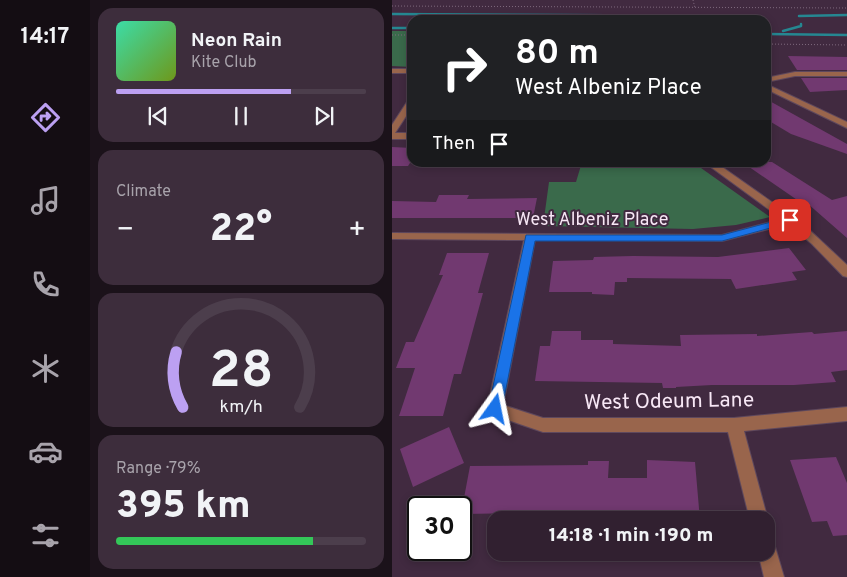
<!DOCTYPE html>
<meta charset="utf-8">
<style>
:root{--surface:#312030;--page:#3d2d3c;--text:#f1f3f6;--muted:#a8a3ab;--line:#4c3e4c;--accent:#bca0f2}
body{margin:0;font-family:Overpass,sans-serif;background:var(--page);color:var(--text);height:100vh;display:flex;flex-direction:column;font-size:19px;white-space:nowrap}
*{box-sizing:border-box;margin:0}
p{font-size:16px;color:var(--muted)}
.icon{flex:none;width:28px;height:28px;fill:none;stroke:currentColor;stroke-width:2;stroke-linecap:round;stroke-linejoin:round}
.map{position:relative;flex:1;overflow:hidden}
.side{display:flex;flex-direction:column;gap:8px;padding:8px;background:#1b121a;width:302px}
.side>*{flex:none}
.hud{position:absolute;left:15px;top:15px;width:364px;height:152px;border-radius:15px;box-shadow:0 2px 8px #0003,0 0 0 1px var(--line);background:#202124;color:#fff;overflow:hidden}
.speed{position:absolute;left:15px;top:496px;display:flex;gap:10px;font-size:25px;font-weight:700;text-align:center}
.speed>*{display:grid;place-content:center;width:65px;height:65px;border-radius:50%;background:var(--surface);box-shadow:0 2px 8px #0003,0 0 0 1px var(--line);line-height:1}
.speed .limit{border:2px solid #111;border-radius:8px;background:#fff;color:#111}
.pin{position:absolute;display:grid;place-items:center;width:42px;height:42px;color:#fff;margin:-21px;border-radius:10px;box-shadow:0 2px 8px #0006}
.me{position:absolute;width:55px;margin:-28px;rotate:12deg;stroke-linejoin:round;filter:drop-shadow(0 0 4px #0008)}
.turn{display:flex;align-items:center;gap:18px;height:105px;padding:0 25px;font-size:22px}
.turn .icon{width:65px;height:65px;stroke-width:2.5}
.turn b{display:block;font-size:35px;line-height:42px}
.then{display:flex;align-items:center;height:48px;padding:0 25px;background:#0003;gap:10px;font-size:19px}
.big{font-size:38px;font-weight:800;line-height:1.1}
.side .card{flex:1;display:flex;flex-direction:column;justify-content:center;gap:8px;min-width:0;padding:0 18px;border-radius:15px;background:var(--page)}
.side .dial{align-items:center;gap:0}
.dial svg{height:130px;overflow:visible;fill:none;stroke:var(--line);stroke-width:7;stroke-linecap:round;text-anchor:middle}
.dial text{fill:var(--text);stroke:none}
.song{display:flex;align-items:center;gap:15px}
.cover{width:60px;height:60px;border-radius:8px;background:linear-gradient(135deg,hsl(160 70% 55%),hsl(80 70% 35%))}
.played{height:5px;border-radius:2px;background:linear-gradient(90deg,var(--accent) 70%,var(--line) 70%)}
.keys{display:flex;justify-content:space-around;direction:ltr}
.heat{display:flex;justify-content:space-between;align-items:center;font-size:28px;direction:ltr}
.charge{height:8px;border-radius:4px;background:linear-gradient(90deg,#34c759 79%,var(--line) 0)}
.trip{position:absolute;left:95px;top:511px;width:288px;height:50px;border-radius:15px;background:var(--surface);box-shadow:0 2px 8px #0003,0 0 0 1px var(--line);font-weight:800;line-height:50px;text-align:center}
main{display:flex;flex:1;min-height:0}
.tabs{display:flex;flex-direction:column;width:90px;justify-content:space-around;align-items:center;background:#140d13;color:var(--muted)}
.tabs .icon{width:35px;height:35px}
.tabs .current{color:var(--accent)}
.tabs b{font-size:22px;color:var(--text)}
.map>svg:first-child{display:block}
.green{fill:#3a6a4b}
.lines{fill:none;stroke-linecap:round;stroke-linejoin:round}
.stream{stroke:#258791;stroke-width:2.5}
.building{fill:#713970}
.street-casing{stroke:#5e485d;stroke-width:2}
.path{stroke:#7f6a7e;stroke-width:1;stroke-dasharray:1 2;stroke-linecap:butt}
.street{fill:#99654c;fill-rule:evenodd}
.route{fill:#1a73e8;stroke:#114b97}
.labels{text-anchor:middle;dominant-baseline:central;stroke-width:4;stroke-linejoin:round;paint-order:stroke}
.street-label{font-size:18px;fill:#f7e7f5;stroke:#412a40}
.near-street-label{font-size:21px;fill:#f7e7f5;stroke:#412a40}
</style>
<main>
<nav class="tabs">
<b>14:17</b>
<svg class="icon current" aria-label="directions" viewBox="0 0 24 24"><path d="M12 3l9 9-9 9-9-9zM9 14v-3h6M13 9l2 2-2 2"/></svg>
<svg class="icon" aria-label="music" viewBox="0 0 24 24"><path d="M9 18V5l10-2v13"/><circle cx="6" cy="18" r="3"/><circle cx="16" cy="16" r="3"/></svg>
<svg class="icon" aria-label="phone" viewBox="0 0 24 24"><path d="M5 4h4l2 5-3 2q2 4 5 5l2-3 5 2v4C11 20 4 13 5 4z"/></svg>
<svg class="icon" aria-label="climate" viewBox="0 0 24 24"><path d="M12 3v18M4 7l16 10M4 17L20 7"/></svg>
<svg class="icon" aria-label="car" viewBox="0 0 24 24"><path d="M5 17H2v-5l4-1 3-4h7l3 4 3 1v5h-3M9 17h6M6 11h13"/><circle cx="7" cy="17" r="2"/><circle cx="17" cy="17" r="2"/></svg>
<svg class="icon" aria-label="filters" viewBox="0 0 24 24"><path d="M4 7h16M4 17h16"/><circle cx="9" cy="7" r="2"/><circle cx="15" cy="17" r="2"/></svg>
</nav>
<section class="side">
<div class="card">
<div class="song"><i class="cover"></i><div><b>Neon Rain</b><p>Kite Club</p></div></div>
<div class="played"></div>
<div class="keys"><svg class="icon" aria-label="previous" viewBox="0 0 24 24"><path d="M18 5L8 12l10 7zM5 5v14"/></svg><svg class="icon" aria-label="pause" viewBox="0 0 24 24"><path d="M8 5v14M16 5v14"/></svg><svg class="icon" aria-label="next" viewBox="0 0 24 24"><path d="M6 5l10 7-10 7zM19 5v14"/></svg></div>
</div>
<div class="card"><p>Climate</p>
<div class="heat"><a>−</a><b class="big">22°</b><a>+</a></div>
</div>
<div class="card dial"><svg viewBox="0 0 100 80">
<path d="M14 69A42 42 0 1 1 86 69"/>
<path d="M14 69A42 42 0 0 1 10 35" stroke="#bca0f2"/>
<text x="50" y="56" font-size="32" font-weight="700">28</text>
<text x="50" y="72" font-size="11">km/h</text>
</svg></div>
<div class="card"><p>Range · 79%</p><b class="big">395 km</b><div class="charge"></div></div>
</section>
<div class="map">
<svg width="455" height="577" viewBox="0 0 455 577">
<rect width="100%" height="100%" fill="#412a40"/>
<g class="green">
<path d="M0,31H20V67L0,66Z"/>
<path d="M190,162L302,163L378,217L344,225L301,229L151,226L157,182H184Z"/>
</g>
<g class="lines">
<g class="stream">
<path d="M0,14L365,16"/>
<path d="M407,16L455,15"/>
<path d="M0,28H20"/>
<path d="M391,31L409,26V24"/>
<path d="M374,34L455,35"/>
</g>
</g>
<g class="building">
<path d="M396,56L455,57V70H405Z"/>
<path d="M409,78H455V90L418,92Z"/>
<path d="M374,99L455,144V154L399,134L374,119Z"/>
<path d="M0,147L20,148V160L16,166H0Z"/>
<path d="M350,162H380L440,200L455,196V238L415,203L411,204Z"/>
<path d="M47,195H77L75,199L145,198L141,218H0V201L44,202Z"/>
<path d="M397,248L414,270L400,272L405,280L344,289L339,279L235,278V282H223L222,295L200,294V292H157L161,261L201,260L202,257L241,256L326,257Z"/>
<path d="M55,253H97L86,293H91L69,374H62L51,416H7L23,368H4L14,342H22L51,275H47Z"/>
<path d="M160,331H189V340H221V344L289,346L288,335L365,334V336L420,332L422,334L455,331V370L439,372L444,382L402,385H320L284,387V388H271L270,383L143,381L148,346H158Z"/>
<path d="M57,427L72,463L21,487L8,449Z"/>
<path d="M444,457L455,483V535L441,536L435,521L420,522L398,460Z"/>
<path d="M255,460L303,462L308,520H191L192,516H131V513L69,514L78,466L196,465V461H217L216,478H255Z"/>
</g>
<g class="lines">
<g class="street-casing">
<g id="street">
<rect x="0" y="69" width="20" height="4"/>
<path d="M403,72H455V76H403L374,82V78Z"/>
<path d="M374,84L455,122V128L374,89Z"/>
<path d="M17,99H20V107L3,133H1H20V139H0V125Z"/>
<path d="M312,162H323L411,224L455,265V277L451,276L420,244L396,224L330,241L143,240L111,405L151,418H342L455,407V421L352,431L376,520L374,526V520H358L336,432H151L98,414L95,409L132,240L0,239V233L330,235L390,219Z"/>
<path d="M374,538L381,540L392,577H372L366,552H374Z"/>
</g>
</g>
<g class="path">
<path d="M301,0L303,8"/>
<path d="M0,6L455,8"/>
<path d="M0,35H20"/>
<path d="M374,44L455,45"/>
</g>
<use href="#street" class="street"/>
</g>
<path class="route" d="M398,217L403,220L401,222L330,241H143L110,409L108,413L103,415L98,413L96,409L134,235H330Z"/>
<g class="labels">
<g class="street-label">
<text x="200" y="220">West Albeniz Place</text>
</g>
<g class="near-street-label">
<text transform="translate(277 402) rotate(-1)">West Odeum Lane</text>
</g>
</g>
</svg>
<div class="speed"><div class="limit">30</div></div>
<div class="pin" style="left:398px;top:220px;background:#d93025"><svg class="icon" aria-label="arrive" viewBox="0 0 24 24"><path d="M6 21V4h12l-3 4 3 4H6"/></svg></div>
<svg class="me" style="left:103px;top:409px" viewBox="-20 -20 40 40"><path d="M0-17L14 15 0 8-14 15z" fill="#1a73e8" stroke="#fff" stroke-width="4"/></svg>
<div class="trip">14:18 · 1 min · 190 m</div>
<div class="hud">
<div class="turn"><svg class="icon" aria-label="right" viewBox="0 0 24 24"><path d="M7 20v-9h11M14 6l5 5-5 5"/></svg><div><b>80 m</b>West Albeniz Place</div></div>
<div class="then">Then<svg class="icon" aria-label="arrive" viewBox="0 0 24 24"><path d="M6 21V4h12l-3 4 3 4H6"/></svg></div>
</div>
</div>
</main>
